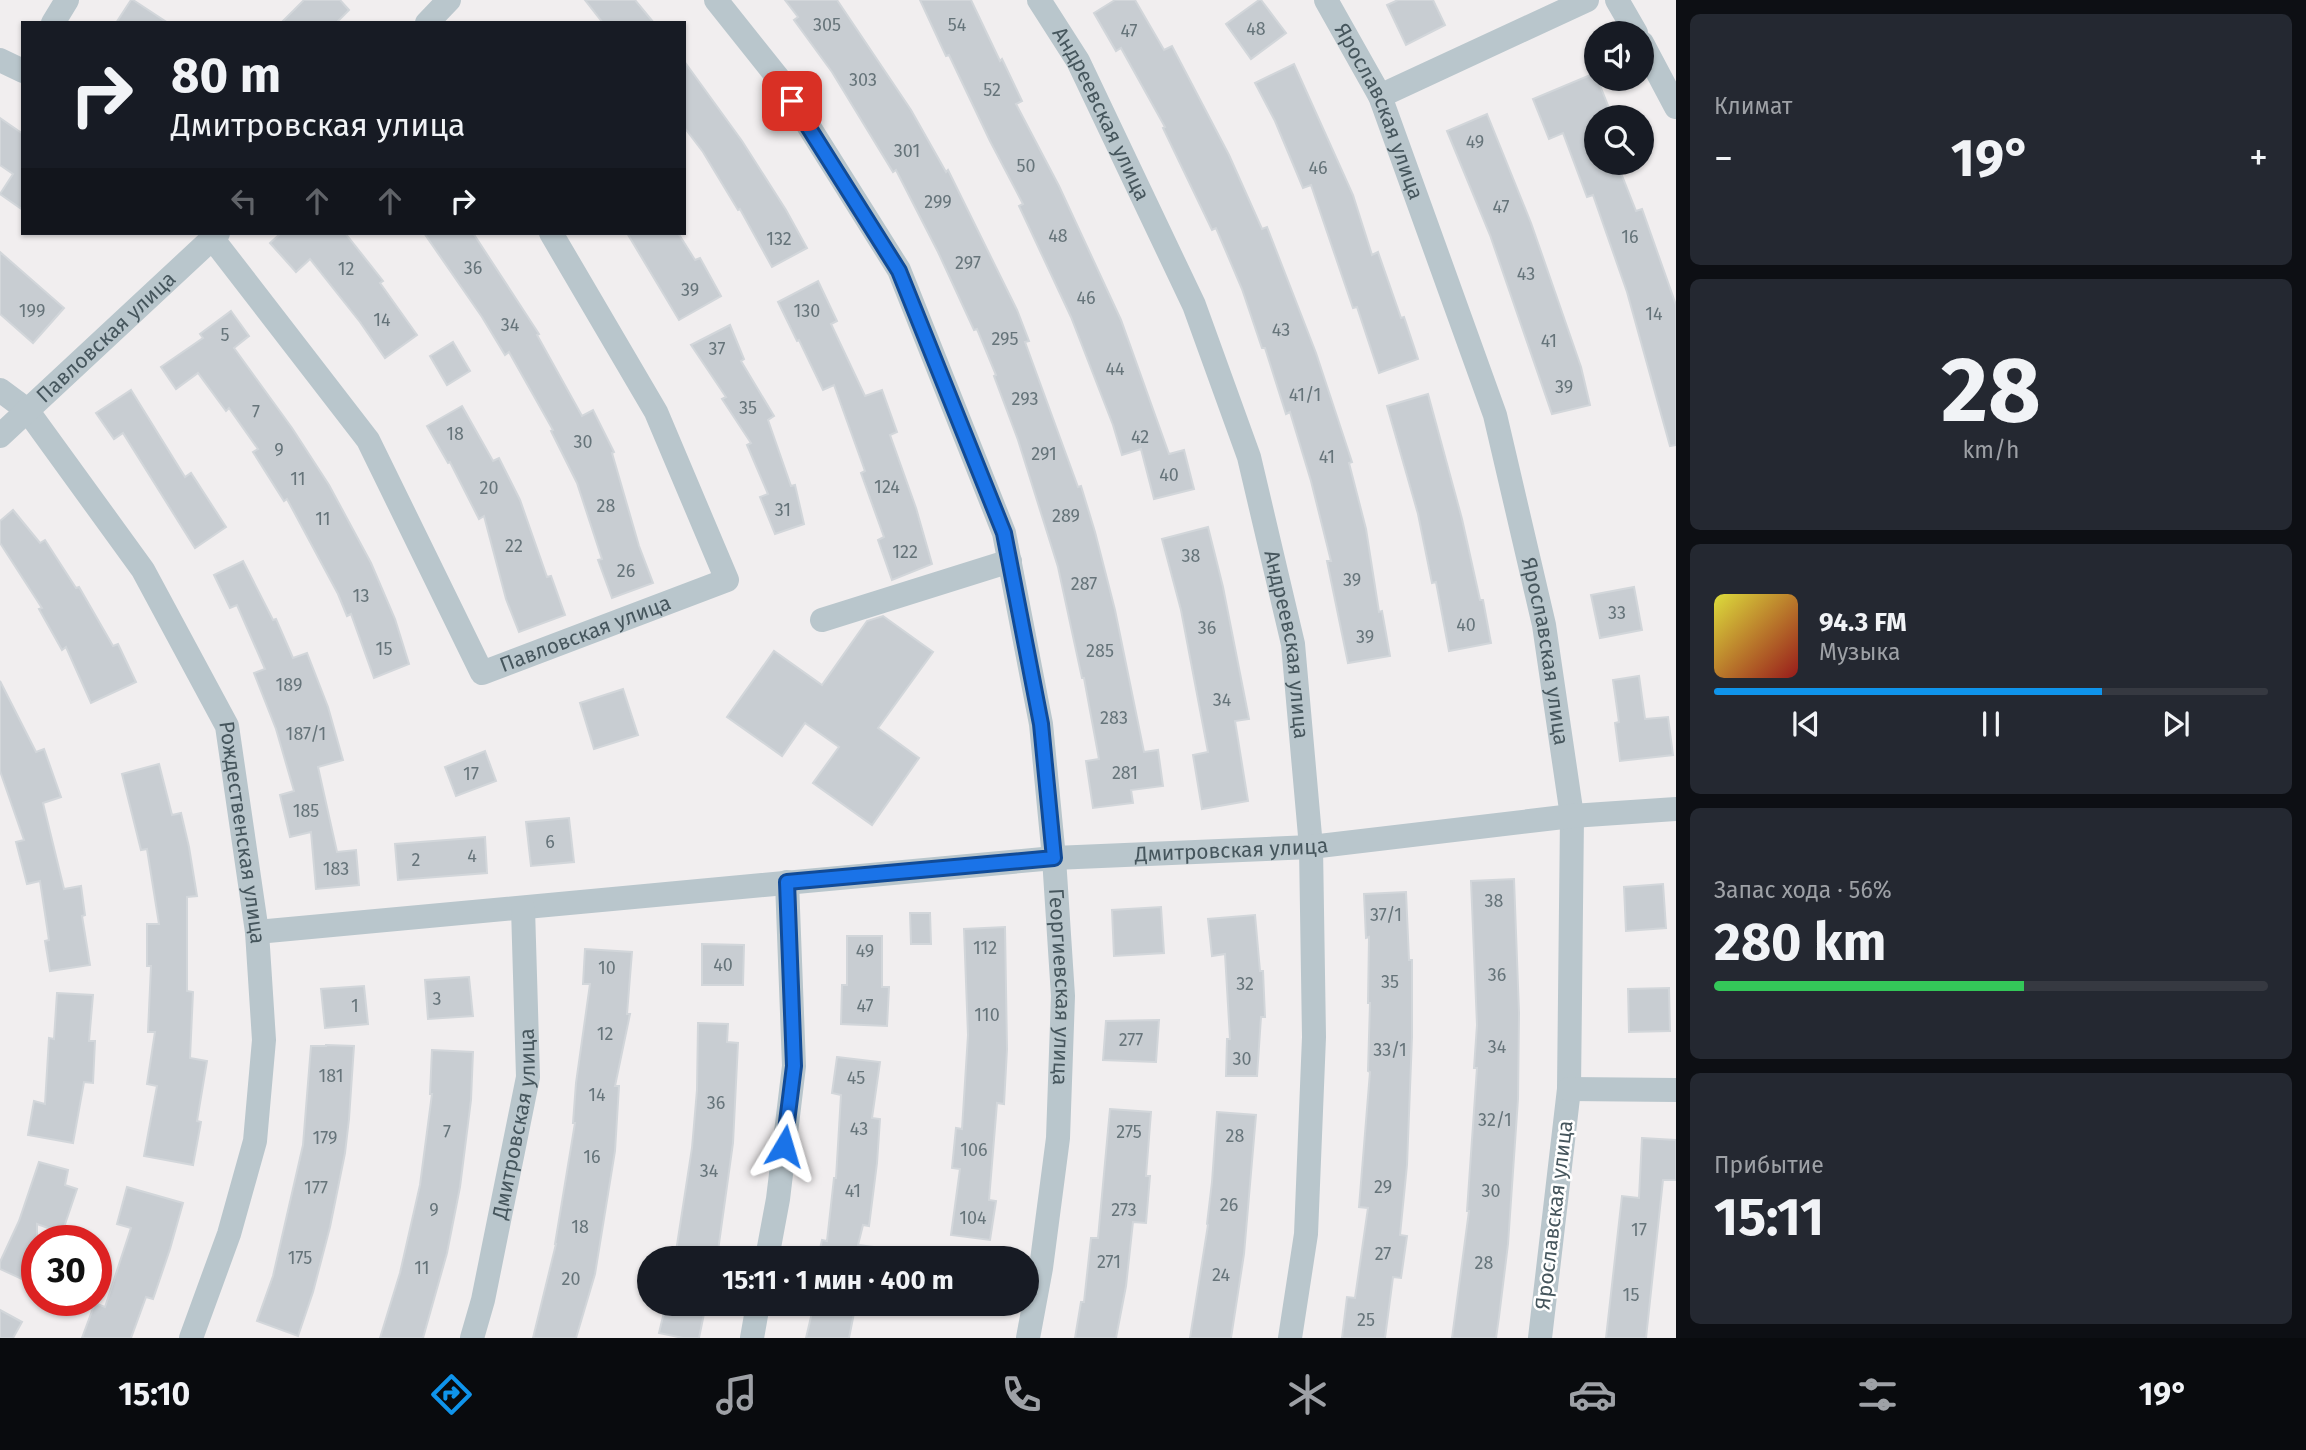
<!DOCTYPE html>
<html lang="ru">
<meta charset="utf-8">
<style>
:root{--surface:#171b24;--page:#242831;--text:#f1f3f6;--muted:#9ea1a6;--line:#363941;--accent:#0f94eb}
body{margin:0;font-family:"Fira Sans",sans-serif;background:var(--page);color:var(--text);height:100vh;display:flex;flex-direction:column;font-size:26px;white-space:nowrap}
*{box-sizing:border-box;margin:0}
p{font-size:23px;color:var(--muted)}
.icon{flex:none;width:38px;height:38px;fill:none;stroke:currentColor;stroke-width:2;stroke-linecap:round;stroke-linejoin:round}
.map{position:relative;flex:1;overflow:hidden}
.sheet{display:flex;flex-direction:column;gap:14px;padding:14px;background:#0d0f14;width:630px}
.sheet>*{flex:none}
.guide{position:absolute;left:21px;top:21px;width:665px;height:214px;border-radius:0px;box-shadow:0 2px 5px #0004;background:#171b24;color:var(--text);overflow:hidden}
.fabs{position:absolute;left:1584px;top:21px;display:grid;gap:14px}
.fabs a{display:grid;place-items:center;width:70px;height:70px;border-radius:50%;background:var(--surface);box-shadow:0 2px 5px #0004;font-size:35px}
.speed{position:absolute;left:21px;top:1225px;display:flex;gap:14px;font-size:35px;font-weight:700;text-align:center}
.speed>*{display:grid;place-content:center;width:91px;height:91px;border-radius:50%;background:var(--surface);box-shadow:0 2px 5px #0004;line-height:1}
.speed .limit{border:10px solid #d22;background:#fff;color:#111}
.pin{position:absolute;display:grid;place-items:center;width:60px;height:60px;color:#fff;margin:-30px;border-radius:14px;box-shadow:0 4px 10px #0006}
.me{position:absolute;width:77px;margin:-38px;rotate:7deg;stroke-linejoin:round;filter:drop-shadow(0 0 5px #0008)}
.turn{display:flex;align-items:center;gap:24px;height:147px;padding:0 35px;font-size:32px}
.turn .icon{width:91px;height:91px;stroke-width:2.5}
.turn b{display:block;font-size:49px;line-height:60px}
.lanes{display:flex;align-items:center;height:66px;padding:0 35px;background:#0003;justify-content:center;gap:35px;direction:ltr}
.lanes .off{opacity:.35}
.big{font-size:52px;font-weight:700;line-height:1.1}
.sheet .widget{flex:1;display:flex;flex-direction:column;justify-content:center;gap:10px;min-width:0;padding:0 24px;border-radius:10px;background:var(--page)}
.sheet .dial{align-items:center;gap:0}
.dial b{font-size:91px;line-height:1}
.song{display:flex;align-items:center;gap:21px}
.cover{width:84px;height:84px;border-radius:10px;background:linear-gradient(135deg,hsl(60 70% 55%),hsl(0 70% 35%))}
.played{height:7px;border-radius:4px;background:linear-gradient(90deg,var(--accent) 70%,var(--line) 70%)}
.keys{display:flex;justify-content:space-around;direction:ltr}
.heat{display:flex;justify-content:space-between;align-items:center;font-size:38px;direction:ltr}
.charge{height:10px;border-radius:5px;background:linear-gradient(90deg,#34c759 56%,var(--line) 0)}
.trip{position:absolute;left:637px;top:1246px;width:402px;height:70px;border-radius:35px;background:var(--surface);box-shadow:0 2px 5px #0004;font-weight:700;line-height:70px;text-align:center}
.dock{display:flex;height:112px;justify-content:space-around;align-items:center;background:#090b0e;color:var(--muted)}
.dock .icon{width:49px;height:49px}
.dock .current{color:var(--accent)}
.dock b{font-size:32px;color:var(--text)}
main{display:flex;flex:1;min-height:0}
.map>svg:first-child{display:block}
.building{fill:#c8cdd2;stroke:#d2d6da;stroke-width:2}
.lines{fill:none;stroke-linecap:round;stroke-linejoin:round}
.minor{stroke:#b9c6cc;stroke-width:24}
.route-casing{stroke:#114b97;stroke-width:18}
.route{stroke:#1a73e8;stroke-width:12}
.labels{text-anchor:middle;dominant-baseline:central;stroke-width:5;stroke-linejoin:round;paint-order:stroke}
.number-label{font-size:18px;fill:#66747a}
.street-label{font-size:21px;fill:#46565d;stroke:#fff}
</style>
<main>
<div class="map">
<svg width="1676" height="1338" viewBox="0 0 1676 1338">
<rect width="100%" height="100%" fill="#f1eeef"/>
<g class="building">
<path d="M131,0H133L168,23H116Z"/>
<path d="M304,0H340L349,10L336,23H281Z"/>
<path d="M585,0H635L654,23H603Z"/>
<path d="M785,0H837L911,110L946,172L948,170L1017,310L1029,341L1025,342L1078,487L1081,486L1095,532L1115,610L1144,752L1158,750L1163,786L1131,790L1133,803L1093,808L1086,761L1099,759L1084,678H1082L1058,567L1018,440L994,376L996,375L977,329L974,330L938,252L896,170L893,172L832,72L794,20L798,17Z"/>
<path d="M920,0H971L1000,61L1002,59L1022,101L1016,104L1059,186L1121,320L1169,454L1184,450L1194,489L1154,499L1141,449L1122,455L1113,425L1071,317L1019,206L1023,204L990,141L949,55L946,56Z"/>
<path d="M1115,0H1135L1164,50L1172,46L1229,155L1262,229L1267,227L1316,353L1352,462L1349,463L1366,529L1379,612L1382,611L1390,656L1348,663L1327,561H1331L1311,481L1290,412L1286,414L1265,348H1262L1242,289L1216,228L1212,230L1163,128L1165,127L1121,48L1116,51L1094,13Z"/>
<path d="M1259,0H1261L1286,33L1251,59L1226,24Z"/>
<path d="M1398,0H1433L1445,25L1406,45L1387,5Z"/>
<path d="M684,61L742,141L786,210L807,248L772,267L740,209L738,210L703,152L684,127Z"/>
<path d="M1294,64L1353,195L1372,255L1378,252L1401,318L1404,317L1418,359L1379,373L1357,307L1353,308L1311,185L1303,188L1275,121L1255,83Z"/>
<path d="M1595,73L1611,113L1596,117V163H1617L1636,211L1642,209L1676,305V445L1670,446L1627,292L1593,195L1587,197L1563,133L1549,139L1533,99Z"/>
<path d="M1487,114L1531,223L1555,292L1581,367L1590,405L1552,414L1490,235L1447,131Z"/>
<path d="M0,118L23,134V210L0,194L13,174L0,165Z"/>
<path d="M281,233H345L383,281L380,283L417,335L385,358L360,322L310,259L296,272L270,243Z"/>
<path d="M424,233H473L539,334L537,335L582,416L593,410L614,452L612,453L639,546L653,583L612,598L598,560L602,559L577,483L551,431L553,430L509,352L505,355L482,317Z"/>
<path d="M627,233H678L695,260L700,258L721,296L679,320Z"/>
<path d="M0,252L64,308L33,343L0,314Z"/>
<path d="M818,281L837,321L831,324L865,396L882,390L897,432L890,435L916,508L932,564L892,580L878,540L884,537L861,473L865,471L834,385L823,390L799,340L797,341L778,302Z"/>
<path d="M231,311L249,336L234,348L292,428L329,485L371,563L395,619L409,664L374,678L351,614L347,616L338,594L287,499L284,501L253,452L258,449L229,408L226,411L198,373L176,389L161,367L203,338L200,334Z"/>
<path d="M730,325L744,359L741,361L774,416L768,420L791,486L795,485L804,524L775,534L760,497L768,494L747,445L751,443L722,399L726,397L691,345Z"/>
<path d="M453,342L470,371L447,385L430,356Z"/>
<path d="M131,390L185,477L191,473L226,527L195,548L123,433L114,439L96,413Z"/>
<path d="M1428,394L1462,519L1480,600H1483L1491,643L1449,651L1436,582L1432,583L1418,514L1387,406Z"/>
<path d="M462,406L493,461L499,458L520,500L547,577L551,576L565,615L519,632L506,599L484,516L479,519L450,462L448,463L427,426Z"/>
<path d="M13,510L40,543L45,540L76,588L79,587L113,646L118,644L136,682L91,703L66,647L62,650L39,609L42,608L0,543V521Z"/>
<path d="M1208,527L1223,587L1249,719L1235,721L1248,801L1202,809L1193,755L1208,752L1181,610L1162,539Z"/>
<path d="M243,561L273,620L276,619L293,658L307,653L328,707L343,760L318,767L337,852L356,850L359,885L316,889L311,832L290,837L280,795L294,791L276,729L254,673L265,669L237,605L230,608L214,575Z"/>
<path d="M1634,587L1642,630L1600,638L1591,595Z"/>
<path d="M883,616L933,652L878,728L919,758L872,825L813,783L839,747L805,723L782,756L727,717L774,651L822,685L867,621Z"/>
<path d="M1639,676L1645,719L1668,717L1673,755L1620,761L1615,723L1619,722L1613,680Z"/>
<path d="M0,681L36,752L44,749L61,797L43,803L64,889L81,886L85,915L82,916L90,965L50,971L45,941L49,940L40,881L27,884L16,842L24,840L0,771Z"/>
<path d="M623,689L638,735L594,749L580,703Z"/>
<path d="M485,751L496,781L456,796L445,767Z"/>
<path d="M159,764L172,815L181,813L189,847L197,896L187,897V991L193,992L190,1058L207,1061L197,1121L201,1122L193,1165L144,1156L157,1086L147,1084L155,1032H148L151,966H147V924H159L147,849L141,850L122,774Z"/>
<path d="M569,818L574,862L531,866L526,822Z"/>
<path d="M485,837L487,873L398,880L395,844Z"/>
<path d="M1514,879L1519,1013L1518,1099L1508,1244L1499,1317L1496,1338H1452L1469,1211H1467L1477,1068H1474L1477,1025L1471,881Z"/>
<path d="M1663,884L1666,928L1626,931L1624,887Z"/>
<path d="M1406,892L1409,960H1412V1037L1407,1165L1400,1235L1407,1236L1401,1278L1393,1277L1385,1338H1342L1347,1297L1355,1298L1368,1208L1359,1207L1370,1072L1368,1071L1370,1003H1368L1369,937L1366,938L1364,894Z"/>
<path d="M1161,907L1164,953L1114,956L1112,910Z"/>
<path d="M910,913H930L931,944H911Z"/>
<path d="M1255,915L1260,971H1263L1265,1017H1261L1257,1076H1226L1227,1039H1230L1225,954L1212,956L1208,919Z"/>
<path d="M1005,927L1007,1049L1004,1104L997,1103L989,1200L996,1201L990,1240L951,1235L960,1169L952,1168L956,1128L962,1129L968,1035L964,929Z"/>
<path d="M847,936H882V987H889L887,1026L841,1024L842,985H847Z"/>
<path d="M702,944L744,945L743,985H702Z"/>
<path d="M585,949L632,952L627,1014H630L615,1086H619L615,1151L595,1274L576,1338H533L556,1244H555L575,1123H573L576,1083L590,984H583Z"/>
<path d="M469,977L473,1016L428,1019L425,980Z"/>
<path d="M364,986L368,1024L325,1028L321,989Z"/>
<path d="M1669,988L1670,1031L1629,1032L1628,989Z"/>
<path d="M57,993L93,995L89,1041H95L93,1083L84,1082L73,1143L28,1135L34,1101L45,1104L49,1038L54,1039Z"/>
<path d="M1159,1020L1156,1062L1103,1060L1106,1021Z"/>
<path d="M698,1023L728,1024L727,1042L738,1043L733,1143L717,1258H675L692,1148L697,1090Z"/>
<path d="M326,1045L354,1046L349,1119L345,1153L330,1227L313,1292L298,1336L257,1321L273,1276L303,1145L311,1046H326Z"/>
<path d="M432,1050L473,1052L471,1100L460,1187L447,1253L423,1338H380L400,1273L420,1185L432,1094H430Z"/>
<path d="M837,1057L880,1062L872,1118L880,1119L877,1163L869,1226L863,1225L858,1245L873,1247V1258H818L822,1240L827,1241L834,1178H836L841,1095L832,1093Z"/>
<path d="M1110,1109L1151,1112L1146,1176H1150L1146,1223L1133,1222L1126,1286L1116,1338H1075L1081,1302H1084L1091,1238H1098Z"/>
<path d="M1217,1112L1256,1115L1244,1254L1231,1338H1190L1208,1225L1207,1224L1212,1182Z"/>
<path d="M1642,1138L1676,1140V1180H1663L1646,1338H1606L1622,1196L1639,1198Z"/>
<path d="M39,1162L68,1170L65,1185L77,1189L62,1233L37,1224V1286L0,1269V1262L19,1221Z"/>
<path d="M127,1187L183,1203L170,1249L153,1299L146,1297L131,1338H82L95,1303L105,1307L131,1228L117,1224Z"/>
<path d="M666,1304H706L699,1338H683L659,1333Z"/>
<path d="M814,1304H834L855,1308L849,1338H806Z"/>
<path d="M0,1310L22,1322L13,1338H0Z"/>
</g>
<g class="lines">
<g class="minor">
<path id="s1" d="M716,0L779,79L899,270L1004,533L1041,724L1054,858L1063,996L1058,1138L1041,1268L1028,1338"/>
<path id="s2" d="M1039,0L1078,61L1194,305L1249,457L1293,644L1311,847L1314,1037L1306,1234L1290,1338"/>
<path id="s3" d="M1326,0L1380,96L1495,415L1544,625L1572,816L1569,1089L1540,1338"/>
<path d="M1617,0L1636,33"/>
<path d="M53,23L67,0"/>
<path d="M427,23L449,0"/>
<path d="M1642,43L1676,107"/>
<path d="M0,60L23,71"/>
<path d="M1380,96L1587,0"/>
<path id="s4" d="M212,238L368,440L482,673L727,580L656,412L551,233"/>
<path id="s5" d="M0,390L27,410L143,570L227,726L257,932L264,1040L255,1141L229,1234L191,1338"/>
<path id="s6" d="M0,436L218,233"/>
<path d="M822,620L1010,561"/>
<path id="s7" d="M257,932L1054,858L1311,847L1572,816L1676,809"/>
<path d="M1569,1089L1676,1090"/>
<path d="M767,1258L778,1199L794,1066L787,882"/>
<path id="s8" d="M472,1338L483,1300L528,1077L523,908"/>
<path d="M752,1338L758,1304"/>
</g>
</g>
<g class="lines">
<g class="route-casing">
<path id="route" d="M784,1146L794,1066L787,882L1054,858L1041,724L1004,533L899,271L792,101"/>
</g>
<use href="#route" class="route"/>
</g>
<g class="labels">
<g class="number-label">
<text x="827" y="25">305</text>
<text x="957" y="25">54</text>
<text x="1256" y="29">48</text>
<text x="1129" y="31">47</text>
<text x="863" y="80">303</text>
<text x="992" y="90">52</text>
<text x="1475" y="142">49</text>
<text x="907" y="151">301</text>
<text x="1026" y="166">50</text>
<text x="1318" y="168">46</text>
<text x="938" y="202">299</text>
<text x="1501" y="207">47</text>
<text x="1058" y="236">48</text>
<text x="1630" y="237">16</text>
<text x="779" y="239">132</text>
<text x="968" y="263">297</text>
<text x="473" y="268">36</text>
<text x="346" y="269">12</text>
<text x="1526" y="274">43</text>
<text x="690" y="290">39</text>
<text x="1086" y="298">46</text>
<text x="32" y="311">199</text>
<text x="807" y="311">130</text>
<text x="1654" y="314">14</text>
<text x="382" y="320">14</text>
<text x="510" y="325">34</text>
<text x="1281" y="330">43</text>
<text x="225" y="335">5</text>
<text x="1005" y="339">295</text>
<text x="1549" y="341">41</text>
<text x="717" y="349">37</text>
<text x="1115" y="369">44</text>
<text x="1564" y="387">39</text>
<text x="1305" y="395">41/1</text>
<text x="1025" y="399">293</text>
<text x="748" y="408">35</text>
<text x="256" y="412">7</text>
<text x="455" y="434">18</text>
<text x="1140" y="437">42</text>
<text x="583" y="442">30</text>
<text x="279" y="450">9</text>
<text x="1044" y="454">291</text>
<text x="1327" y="457">41</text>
<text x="1169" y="475">40</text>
<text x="298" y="479">11</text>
<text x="887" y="487">124</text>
<text x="489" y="488">20</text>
<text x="606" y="506">28</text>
<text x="783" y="510">31</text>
<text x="1066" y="516">289</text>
<text x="323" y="519">11</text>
<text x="514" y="546">22</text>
<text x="905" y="552">122</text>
<text x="1191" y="556">38</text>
<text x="626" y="571">26</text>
<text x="1352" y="580">39</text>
<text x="1084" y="584">287</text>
<text x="361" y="596">13</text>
<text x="1617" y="613">33</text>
<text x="1466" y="625">40</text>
<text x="1207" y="628">36</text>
<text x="1365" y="637">39</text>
<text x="384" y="649">15</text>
<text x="1100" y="651">285</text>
<text x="289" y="685">189</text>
<text x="1222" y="700">34</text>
<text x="1114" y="718">283</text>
<text x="306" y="734">187/1</text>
<text x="1125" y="773">281</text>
<text x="471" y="774">17</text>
<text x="306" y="811">185</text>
<text x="550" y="842">6</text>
<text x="472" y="856">4</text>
<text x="416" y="860">2</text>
<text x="336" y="869">183</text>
<text x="1494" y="901">38</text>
<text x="1386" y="915">37/1</text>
<text x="985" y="948">112</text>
<text x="865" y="951">49</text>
<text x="723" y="965">40</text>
<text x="607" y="968">10</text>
<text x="1497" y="975">36</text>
<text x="1390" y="982">35</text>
<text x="1245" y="984">32</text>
<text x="437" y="999">3</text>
<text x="355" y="1006">1</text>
<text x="865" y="1006">47</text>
<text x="987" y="1015">110</text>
<text x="605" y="1034">12</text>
<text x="1131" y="1040">277</text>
<text x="1497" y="1047">34</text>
<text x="1390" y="1050">33/1</text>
<text x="1242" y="1059">30</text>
<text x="331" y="1076">181</text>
<text x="856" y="1078">45</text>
<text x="597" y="1095">14</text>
<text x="716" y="1103">36</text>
<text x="1495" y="1120">32/1</text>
<text x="859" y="1129">43</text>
<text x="447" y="1132">7</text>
<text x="1129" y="1132">275</text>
<text x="1235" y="1136">28</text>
<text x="325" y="1138">179</text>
<text x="974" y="1150">106</text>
<text x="592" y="1157">16</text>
<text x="709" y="1171">34</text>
<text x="1383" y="1187">29</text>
<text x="316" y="1188">177</text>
<text x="853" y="1191">41</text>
<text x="1491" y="1191">30</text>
<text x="1229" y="1205">26</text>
<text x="434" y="1210">9</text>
<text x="1124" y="1210">273</text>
<text x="973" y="1218">104</text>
<text x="580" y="1227">18</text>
<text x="1639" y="1230">17</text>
<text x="1383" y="1254">27</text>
<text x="300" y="1258">175</text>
<text x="1109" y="1262">271</text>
<text x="1484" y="1263">28</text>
<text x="422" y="1268">11</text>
<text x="1221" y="1275">24</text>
<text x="571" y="1279">20</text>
<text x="1631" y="1295">15</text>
<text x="1366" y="1320">25</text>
</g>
<g class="street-label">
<text stroke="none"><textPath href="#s3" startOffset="124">Ярославская улица</textPath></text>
<text stroke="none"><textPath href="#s2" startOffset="130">Андреевская улица</textPath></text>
<text stroke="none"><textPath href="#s6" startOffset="145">Павловская улица</textPath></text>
<text stroke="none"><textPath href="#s4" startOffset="625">Павловская улица</textPath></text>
<text stroke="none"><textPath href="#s2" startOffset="696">Андреевская улица</textPath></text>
<text stroke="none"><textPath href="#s3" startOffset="691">Ярославская улица</textPath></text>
<text stroke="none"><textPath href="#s5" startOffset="516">Рождественская улица</textPath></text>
<text stroke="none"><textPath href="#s7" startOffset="978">Дмитровская улица</textPath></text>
<text stroke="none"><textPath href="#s1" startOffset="1068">Георгиевская улица</textPath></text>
<text stroke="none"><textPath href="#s8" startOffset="219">Дмитровская улица</textPath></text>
<text transform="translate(1554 1215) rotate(-83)">Ярославская улица</text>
</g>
</g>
</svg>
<div class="fabs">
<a><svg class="icon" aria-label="sound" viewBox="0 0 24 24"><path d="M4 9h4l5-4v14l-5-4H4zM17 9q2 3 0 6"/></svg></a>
<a><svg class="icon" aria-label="search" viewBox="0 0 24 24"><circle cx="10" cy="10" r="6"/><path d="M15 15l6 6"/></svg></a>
</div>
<div class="speed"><div class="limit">30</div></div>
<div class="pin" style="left:792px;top:101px;background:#d93025"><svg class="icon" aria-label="arrive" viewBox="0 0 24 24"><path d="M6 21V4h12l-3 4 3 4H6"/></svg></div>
<svg class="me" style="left:784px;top:1146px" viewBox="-20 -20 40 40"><path d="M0-17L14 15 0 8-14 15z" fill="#1a73e8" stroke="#fff" stroke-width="4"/></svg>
<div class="trip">15:11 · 1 мин · 400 m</div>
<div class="guide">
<div class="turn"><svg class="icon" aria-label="right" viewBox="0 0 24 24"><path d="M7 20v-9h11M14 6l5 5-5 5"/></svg><div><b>80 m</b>Дмитровская улица</div></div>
<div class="lanes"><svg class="icon off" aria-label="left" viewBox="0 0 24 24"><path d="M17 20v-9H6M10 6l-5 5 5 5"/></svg><svg class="icon off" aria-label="ahead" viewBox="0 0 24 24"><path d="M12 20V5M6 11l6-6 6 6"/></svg><svg class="icon off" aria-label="ahead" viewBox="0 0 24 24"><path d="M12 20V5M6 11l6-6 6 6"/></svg><svg class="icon" aria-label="right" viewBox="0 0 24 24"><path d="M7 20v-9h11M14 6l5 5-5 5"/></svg></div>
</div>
</div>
<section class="sheet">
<div class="widget"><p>Климат</p>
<div class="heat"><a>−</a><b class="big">19°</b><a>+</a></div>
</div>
<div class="widget dial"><b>28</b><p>km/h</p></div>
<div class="widget">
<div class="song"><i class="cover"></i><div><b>94.3 FM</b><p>Музыка</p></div></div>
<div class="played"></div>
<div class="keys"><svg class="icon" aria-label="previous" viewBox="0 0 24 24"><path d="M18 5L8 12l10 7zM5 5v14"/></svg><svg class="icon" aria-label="pause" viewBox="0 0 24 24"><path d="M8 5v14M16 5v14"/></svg><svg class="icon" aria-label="next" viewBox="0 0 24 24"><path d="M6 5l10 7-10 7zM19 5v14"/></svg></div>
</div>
<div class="widget"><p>Запас хода · 56%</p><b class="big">280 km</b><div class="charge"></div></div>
<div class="widget"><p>Прибытие</p><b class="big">15:11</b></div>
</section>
</main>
<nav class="dock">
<b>15:10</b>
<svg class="icon current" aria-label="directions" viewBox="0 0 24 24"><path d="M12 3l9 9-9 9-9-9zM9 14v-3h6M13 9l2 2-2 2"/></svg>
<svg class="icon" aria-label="music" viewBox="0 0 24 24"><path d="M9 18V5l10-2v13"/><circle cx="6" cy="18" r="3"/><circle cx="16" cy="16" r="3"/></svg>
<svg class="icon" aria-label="phone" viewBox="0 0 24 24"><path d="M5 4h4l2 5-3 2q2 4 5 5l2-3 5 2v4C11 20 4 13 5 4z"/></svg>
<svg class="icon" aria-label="climate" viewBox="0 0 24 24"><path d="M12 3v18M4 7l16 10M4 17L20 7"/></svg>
<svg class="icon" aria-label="car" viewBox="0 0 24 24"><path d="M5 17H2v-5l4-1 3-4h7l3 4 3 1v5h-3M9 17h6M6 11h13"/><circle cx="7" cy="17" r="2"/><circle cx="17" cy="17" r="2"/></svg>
<svg class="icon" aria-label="filters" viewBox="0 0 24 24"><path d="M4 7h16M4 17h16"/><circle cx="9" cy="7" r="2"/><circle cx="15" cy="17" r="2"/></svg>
<b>19°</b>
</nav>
